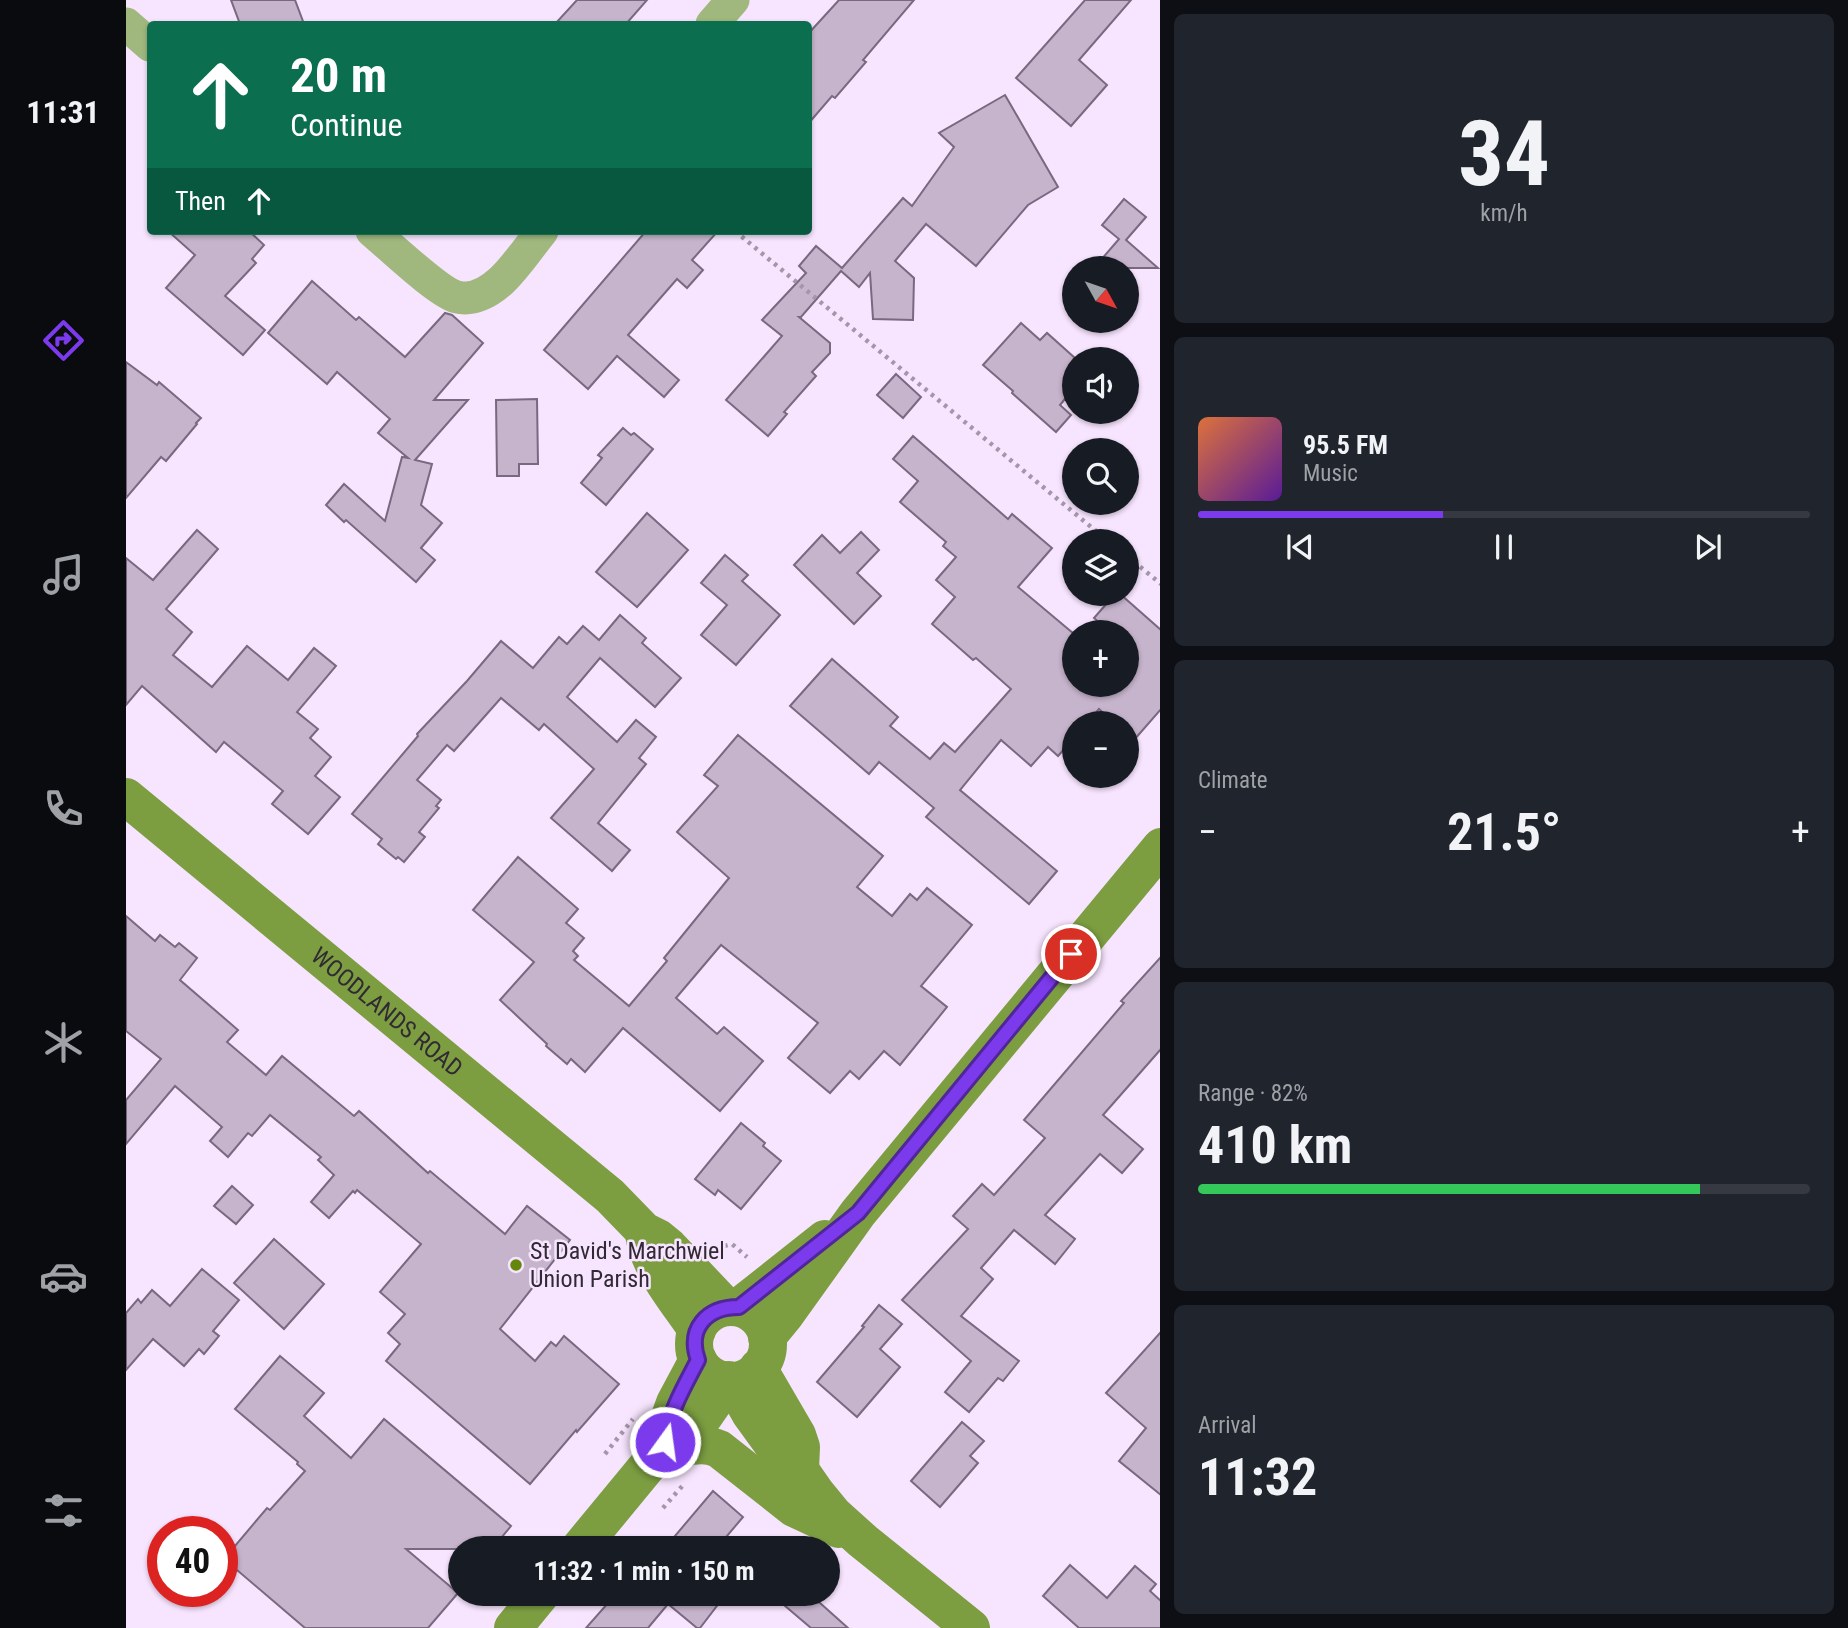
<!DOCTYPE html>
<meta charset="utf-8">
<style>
:root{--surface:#171b24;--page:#20242c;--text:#f1f3f6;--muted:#9ea1a6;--line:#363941;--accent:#7c3aed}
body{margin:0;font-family:"Roboto Condensed",sans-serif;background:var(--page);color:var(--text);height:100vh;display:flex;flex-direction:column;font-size:26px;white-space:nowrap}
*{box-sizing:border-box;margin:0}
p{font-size:23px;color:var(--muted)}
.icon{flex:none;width:38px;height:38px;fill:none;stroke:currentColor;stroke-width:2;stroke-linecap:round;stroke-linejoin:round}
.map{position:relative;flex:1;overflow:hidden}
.details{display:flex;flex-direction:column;gap:14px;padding:14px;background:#0d0f14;width:688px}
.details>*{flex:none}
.banner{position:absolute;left:21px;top:21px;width:665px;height:214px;border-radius:7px;box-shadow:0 2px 5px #0004;background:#0b6e4f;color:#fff;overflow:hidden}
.needle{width:46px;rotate:130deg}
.buttons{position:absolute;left:936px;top:256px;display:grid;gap:14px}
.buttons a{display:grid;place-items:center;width:77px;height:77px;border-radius:50%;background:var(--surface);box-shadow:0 2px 5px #0004;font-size:35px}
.speed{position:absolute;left:21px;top:1516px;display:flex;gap:14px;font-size:35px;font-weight:700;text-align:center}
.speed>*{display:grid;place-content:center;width:91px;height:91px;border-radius:50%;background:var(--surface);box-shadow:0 2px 5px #0004;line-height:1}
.speed .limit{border:10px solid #d22;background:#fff;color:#111}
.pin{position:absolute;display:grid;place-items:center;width:60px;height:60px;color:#fff;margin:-30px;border:4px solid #fff;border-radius:50%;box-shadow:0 2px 7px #0007}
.me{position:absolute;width:77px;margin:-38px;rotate:14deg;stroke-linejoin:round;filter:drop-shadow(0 0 5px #0008)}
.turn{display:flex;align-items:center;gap:24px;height:147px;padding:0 28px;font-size:32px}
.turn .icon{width:91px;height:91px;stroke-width:2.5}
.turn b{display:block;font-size:49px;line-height:60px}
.then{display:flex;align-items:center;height:66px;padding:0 28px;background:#0003;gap:14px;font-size:26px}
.big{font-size:52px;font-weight:700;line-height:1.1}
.details .card{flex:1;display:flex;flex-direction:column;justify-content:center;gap:10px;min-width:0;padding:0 24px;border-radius:10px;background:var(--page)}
.details .dial{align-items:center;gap:0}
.dial b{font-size:91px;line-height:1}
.song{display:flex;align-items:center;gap:21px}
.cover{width:84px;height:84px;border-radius:10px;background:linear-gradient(135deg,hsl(20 70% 55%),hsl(270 70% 35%))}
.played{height:7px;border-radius:4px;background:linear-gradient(90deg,var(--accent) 40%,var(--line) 40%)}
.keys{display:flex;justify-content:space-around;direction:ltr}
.heat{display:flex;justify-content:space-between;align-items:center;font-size:38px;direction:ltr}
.charge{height:10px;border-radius:5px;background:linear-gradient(90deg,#34c759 82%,var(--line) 0)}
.trip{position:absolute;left:322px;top:1536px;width:392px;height:70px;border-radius:35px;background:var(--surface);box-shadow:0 2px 5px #0004;font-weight:700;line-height:70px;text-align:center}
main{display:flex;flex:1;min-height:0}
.tabs{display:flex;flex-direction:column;width:126px;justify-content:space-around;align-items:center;background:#090b0e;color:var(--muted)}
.tabs .icon{width:49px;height:49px}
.tabs .on{color:var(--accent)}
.tabs b{font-size:32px;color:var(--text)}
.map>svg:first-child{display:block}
.building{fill:#c6b3cc;stroke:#79687f;stroke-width:2}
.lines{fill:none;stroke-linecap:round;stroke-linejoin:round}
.path{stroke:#a496a9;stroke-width:4.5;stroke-dasharray:3.5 5;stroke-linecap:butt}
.street{stroke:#a0b87e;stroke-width:33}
.secondary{stroke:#7c9e41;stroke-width:38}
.route-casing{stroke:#51269a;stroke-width:18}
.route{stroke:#7c3aed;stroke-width:12}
.poi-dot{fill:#63870a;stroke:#f7e4fe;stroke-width:2.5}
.labels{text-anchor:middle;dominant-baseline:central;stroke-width:5;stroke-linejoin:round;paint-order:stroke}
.street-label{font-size:24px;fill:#312a34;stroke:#f7e4fe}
.poi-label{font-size:24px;fill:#312a34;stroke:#f7e4fe;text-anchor:start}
</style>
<main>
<nav class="tabs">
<b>11:31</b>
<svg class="icon on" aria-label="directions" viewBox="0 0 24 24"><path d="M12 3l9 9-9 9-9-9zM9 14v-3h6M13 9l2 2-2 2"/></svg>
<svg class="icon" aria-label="music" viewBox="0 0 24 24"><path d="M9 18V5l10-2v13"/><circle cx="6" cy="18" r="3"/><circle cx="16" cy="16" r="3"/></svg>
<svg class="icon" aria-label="phone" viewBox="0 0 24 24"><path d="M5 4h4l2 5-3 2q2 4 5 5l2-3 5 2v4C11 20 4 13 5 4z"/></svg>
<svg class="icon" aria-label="climate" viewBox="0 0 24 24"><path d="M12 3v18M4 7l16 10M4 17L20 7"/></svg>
<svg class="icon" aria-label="car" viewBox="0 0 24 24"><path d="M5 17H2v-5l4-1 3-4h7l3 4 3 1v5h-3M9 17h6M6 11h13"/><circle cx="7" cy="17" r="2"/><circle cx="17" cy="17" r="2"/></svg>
<svg class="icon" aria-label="filters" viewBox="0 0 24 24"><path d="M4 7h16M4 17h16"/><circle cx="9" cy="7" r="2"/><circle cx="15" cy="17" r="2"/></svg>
</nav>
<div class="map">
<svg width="1035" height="1628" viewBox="0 0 1035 1628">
<rect width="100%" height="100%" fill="#f7e4fe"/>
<g class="building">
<path d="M105,0H169L178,24H114Z"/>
<path d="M451,0H521L500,24H429Z"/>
<path d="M713,0H788L737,60L740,62L709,98L706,96L682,124V34Z"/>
<path d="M959,0H1005L953,60L981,85L945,126L890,78Z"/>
<path d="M879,95L932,187L902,205L850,266L800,224L769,261L788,278L787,320L747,319L744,273L733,287L715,271L675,317H673L704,343V353L686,372L690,376L658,412L661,414L642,436L600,400L656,336L636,320L680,273L673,266L690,246L716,268L777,198L786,206L828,147L813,133Z"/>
<path d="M998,199L1020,217L1000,240L1032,268H968L993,239L976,225Z"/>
<path d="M42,231H123L138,245L126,259L130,263L99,296L139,330L117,355L40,288L69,255Z"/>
<path d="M520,231H592L566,260L577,270L561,288L551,279L502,335L553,380L538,397L491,356L462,389L418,350Z"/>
<path d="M186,281L230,320L233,317L279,357L319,313L326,315L357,343L308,400H342L289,460L306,464L295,505L316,523L295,548L309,560L290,582L220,520L218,522L200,505L218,484L259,521L276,457L282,458L252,433L264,419L211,372L201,384L142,333Z"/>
<path d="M895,323L914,340L921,333L950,359L948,388L934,405L945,415L930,432L886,393L887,391L857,365Z"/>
<path d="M0,362L31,385L33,382L75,418L70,423L71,424L40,461L35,457L0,498Z"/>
<path d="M770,374L795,397L777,418L751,395Z"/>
<path d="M411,399L412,464H393V476H371L370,400Z"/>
<path d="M497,428L505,435L508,433L527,449L480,505L455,483L476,458L472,455Z"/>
<path d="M787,436L882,519L886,514L926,548L892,587L948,634V684H1001V632H984L968,618L990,593H993L1035,630V709L1008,740L1001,734V723H988L973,709L961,723H948V738L932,756L922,747L905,766L875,740L834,790L931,871L903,904L800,817L808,808L753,762L743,774L664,706L706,659L772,717L764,726L804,759L818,743L829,752L885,689L850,658L847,660L806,624L829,597L810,580L830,557L817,546L820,542L774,502L792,481L767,459Z"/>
<path d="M521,513L562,550L511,607L470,572Z"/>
<path d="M71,530L92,549L40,609L66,632L47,655L86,687L121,646L162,680L188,648L210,666L171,712L192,729L184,738L205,757L189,776L214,797L182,834L146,804L157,791L98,742L90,752L16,686L0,705V558L27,580Z"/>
<path d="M735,532L753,550L731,573L755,596L728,624L668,565L696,535L714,553Z"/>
<path d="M599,555L622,575L616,581L654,615L610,665L575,635L601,605L575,583Z"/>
<path d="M494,615L520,638L516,643L555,678L529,707L474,658L441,697L491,742L510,720L530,737L513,758L520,764L472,823L504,850L486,871L425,818L468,769L418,724L413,730L375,698L328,751L321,745L291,780L315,800L310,806L313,808L293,832L299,837L278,862L272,857L270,859L252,844L256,839L226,814L292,736L291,734L341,681L375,641L407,668L433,637L441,644L457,626L473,640Z"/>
<path d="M612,735L757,856L731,887L766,916L784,894L791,900L801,888L846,925L795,986L821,1007L774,1065L758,1051L733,1079L724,1071L704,1093L662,1058L692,1023L595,945L550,998L591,1034L598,1027L637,1061L594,1111L497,1028L459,1072L445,1059L441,1064L420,1046L421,1044L374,1000L408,962L347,910L392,857L452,909L440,923L458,938L447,951L452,956L448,960L503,1006L541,961L538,958L603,878L551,832L592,786L578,775Z"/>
<path d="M0,916L29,941L34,935L49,947L53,943L71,958L54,980L112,1030L101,1042L140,1075L156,1056L228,1116L233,1111L302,1173L304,1171L379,1234L401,1206L444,1240L374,1329L409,1361L425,1342L430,1346L438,1336L493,1384L451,1432L450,1430L404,1484L260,1361L274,1344L262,1333L279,1314L254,1292L295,1244L231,1190L229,1193L227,1191L203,1218L185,1202L208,1175L192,1160L195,1157L144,1115L126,1136L122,1133L102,1157L84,1141L96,1127L49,1086L0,1144V1100L35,1059L0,1031Z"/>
<path d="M1035,957V1049L977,1115L1017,1149L996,1173L974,1154L919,1215L949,1239L929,1264L888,1230L855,1268L867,1279L835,1316L893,1361L877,1381L872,1378L843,1412L819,1392L845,1361L776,1300L842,1229L827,1216L856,1184L868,1195L919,1138L898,1120L998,1003L995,1001Z"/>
<path d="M615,1123L639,1143L637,1146L655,1161L615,1209L592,1190L589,1195L569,1179Z"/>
<path d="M106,1186L127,1205L110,1224L88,1206Z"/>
<path d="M148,1239L198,1284L158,1329L108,1283Z"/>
<path d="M76,1269L113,1300L87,1331L93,1336L78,1354L73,1349L58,1366L27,1339L0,1370V1313L12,1299L15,1303L26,1290L44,1306Z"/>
<path d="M753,1305L776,1324L754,1349L774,1367L731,1417L691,1382L738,1327L736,1326Z"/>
<path d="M1035,1332V1495L993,1461L1020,1428L980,1393Z"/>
<path d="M154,1356L198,1393L178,1416L225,1458L258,1419L385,1526L366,1549H280L332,1593L302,1628H179L98,1559L141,1508L144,1510L179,1471L171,1464L172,1462L109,1409Z"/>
<path d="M836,1422L858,1441L844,1456L852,1463L814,1507L785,1481Z"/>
<path d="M587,1491L617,1517L590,1549H538Z"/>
<path d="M944,1565L981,1598L1009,1566L1030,1584L1024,1591L1035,1601V1628H953L917,1596Z"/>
<path d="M490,1594H600L574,1628H571L542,1604L522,1628H460Z"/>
<path d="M645,1594H684L722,1628H685Z"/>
</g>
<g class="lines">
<g class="path">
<path d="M609,231L982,541"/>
<path d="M1001,556L1035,584"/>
<path d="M590,1248L606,1244L621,1257"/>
<path d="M479,1454L507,1419"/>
<path d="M537,1508L558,1484"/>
</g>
<g class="street">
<path d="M0,24L24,45"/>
<path d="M586,24L607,0"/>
<path d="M246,231C263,245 313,293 331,297C347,301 363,292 375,281C390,267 403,247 416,231"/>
</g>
<g class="secondary">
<path id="s1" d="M0,797L484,1196L518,1231L532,1238L543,1247L600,1307"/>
<path d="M518,1234C523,1269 552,1301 571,1330"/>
<path d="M613,1307L699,1239"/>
<circle cx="605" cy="1344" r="37"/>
<path d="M641,1337L659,1315L732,1213L1035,847"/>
<path d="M632,1368L671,1435L675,1447L674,1470"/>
<path d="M606,1381L624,1413L653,1453L674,1470L690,1493L708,1515L737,1541L845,1628"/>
<path d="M539,1442L564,1432L576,1419L603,1380"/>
<path d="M528,1458C549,1451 572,1439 593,1449L668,1508L713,1529"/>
<path d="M453,1549L528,1458L539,1442L541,1425L549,1403L572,1360"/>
<path d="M387,1628L415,1594"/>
</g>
</g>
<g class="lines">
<g class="route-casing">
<path id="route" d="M539,1442C543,1412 558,1387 572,1360C561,1329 580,1307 613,1307L732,1213L945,954"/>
</g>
<use href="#route" class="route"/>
</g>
<circle class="poi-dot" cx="390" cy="1265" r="7"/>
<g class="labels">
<g class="street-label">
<text stroke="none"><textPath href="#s1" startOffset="338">WOODLANDS ROAD</textPath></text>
</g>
<g class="poi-label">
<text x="404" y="1251">St David's Marchwiel<tspan x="404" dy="28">Union Parish</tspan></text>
</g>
</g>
</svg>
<div class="buttons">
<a><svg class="needle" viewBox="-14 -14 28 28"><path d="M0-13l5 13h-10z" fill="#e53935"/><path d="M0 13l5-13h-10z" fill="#9ea1a6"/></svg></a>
<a><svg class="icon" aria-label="sound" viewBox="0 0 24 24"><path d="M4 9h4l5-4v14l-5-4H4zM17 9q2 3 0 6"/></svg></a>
<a><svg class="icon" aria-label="search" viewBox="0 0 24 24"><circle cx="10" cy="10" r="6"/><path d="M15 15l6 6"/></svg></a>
<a><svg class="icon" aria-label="layers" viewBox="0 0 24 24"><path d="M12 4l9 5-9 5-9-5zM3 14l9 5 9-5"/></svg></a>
<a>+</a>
<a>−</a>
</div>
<div class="speed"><div class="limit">40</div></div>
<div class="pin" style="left:945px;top:954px;background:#d93025"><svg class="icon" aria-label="arrive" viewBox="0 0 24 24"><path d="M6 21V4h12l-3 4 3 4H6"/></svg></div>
<svg class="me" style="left:539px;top:1442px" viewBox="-20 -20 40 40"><circle r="17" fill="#7c3aed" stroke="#fff" stroke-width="3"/><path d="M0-11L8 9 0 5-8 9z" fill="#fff"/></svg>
<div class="trip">11:32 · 1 min · 150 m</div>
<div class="banner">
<div class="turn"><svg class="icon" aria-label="ahead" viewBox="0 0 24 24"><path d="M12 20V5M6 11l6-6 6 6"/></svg><div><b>20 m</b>Continue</div></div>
<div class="then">Then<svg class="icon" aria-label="ahead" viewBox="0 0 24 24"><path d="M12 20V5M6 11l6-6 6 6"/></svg></div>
</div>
</div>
<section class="details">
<div class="card dial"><b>34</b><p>km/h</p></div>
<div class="card">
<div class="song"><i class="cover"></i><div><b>95.5 FM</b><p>Music</p></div></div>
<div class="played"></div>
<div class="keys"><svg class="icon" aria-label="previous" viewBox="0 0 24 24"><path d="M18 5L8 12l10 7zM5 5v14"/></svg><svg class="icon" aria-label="pause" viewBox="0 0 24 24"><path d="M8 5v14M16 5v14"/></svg><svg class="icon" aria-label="next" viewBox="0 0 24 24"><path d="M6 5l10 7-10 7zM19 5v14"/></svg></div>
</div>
<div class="card"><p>Climate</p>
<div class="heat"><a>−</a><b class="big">21.5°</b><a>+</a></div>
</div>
<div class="card"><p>Range · 82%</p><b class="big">410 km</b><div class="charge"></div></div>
<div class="card"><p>Arrival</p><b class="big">11:32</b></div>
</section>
</main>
